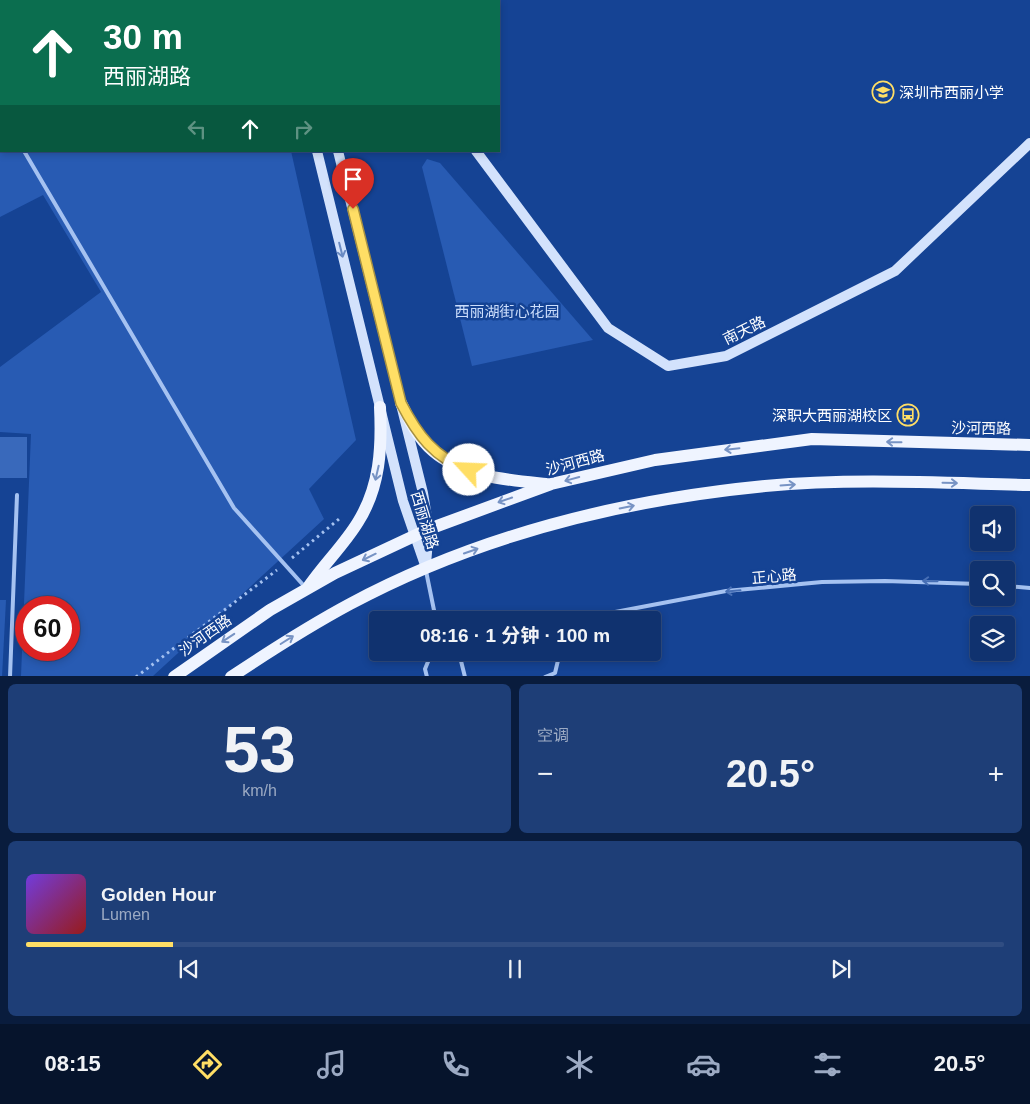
<!DOCTYPE html>
<html lang="zh">
<meta charset="utf-8">
<style>
:root{--surface:#10326f;--page:#1e3e77;--text:#f1f3f6;--muted:#9caac3;--line:#304d82;--accent:#ffde65}
body{margin:0;font-family:Arial,"Noto Sans SC",sans-serif;background:var(--page);color:var(--text);height:100vh;display:flex;flex-direction:column;font-size:19px;white-space:nowrap}
*{box-sizing:border-box;margin:0}
p{font-size:16px;color:var(--muted)}
.icon{flex:none;width:28px;height:28px;fill:none;stroke:currentColor;stroke-width:2;stroke-linecap:round;stroke-linejoin:round}
.map{position:relative;height:676px;overflow:hidden}
.details{display:flex;flex-direction:column;gap:8px;padding:8px;background:#091c3d;flex:1}
.details>*{flex:none}
.guide{position:absolute;left:0px;top:0px;width:500px;height:152px;box-shadow:0 2px 8px #0003,0 0 0 1px var(--line);background:#0b6e4f;color:#fff;overflow:hidden}
.fabs{position:absolute;left:970px;top:506px;display:grid;gap:10px}
.fabs a{display:grid;place-items:center;width:45px;height:45px;border-radius:5px;background:var(--surface);box-shadow:0 2px 8px #0003,0 0 0 1px var(--line);font-size:25px}
.speed{position:absolute;left:15px;top:596px;display:flex;gap:10px;font-size:25px;font-weight:700;text-align:center}
.speed>*{display:grid;place-content:center;width:65px;height:65px;border-radius:50%;background:var(--surface);box-shadow:0 2px 8px #0003,0 0 0 1px var(--line);line-height:1}
.speed .limit{border:8px solid #d22;background:#fff;color:#111}
.pin{position:absolute;display:grid;place-items:center;width:42px;height:42px;color:#fff;margin:-51px -21px;border-radius:50% 50% 50% 0;rotate:-45deg;box-shadow:0 0 5px #0007}
.pin .icon{rotate:45deg}
.me{position:absolute;width:55px;margin:-28px;rotate:295deg;stroke-linejoin:round;filter:drop-shadow(0 0 4px #0008)}
.turn{display:flex;align-items:center;gap:18px;height:105px;padding:0 20px;font-size:22px}
.turn .icon{width:65px;height:65px;stroke-width:2.5}
.turn b{display:block;font-size:35px;line-height:42px}
.lanes{display:flex;align-items:center;height:48px;padding:0 20px;background:#0003;justify-content:center;gap:25px;direction:ltr}
.lanes .off{opacity:.35}
.big{font-size:38px;font-weight:700;line-height:1.1}
.details .widget{flex:1;display:flex;flex-direction:column;justify-content:center;gap:8px;min-width:0;padding:0 18px;border-radius:8px;background:var(--page)}
.details .dial{align-items:center;gap:0}
.dial b{font-size:65px;line-height:1}
.song{display:flex;align-items:center;gap:15px}
.cover{width:60px;height:60px;border-radius:8px;background:linear-gradient(135deg,hsl(260 70% 55%),hsl(0 70% 35%))}
.played{height:5px;border-radius:2px;background:linear-gradient(90deg,var(--accent) 15%,var(--line) 15%)}
.keys{display:flex;justify-content:space-around;direction:ltr}
.heat{display:flex;justify-content:space-between;align-items:center;font-size:28px;direction:ltr}
.details .tiles{flex:1;display:grid;gap:8px;grid-template-columns:1fr 1fr}
.widget:last-child{grid-column:span 2}
.trip{position:absolute;left:369px;top:611px;width:292px;height:50px;border-radius:5px;background:var(--surface);box-shadow:0 2px 8px #0003,0 0 0 1px var(--line);font-weight:700;line-height:50px;text-align:center}
.tabs{display:flex;height:80px;justify-content:space-around;align-items:center;background:#06142c;color:var(--muted)}
.tabs .icon{width:35px;height:35px}
.tabs .active{color:var(--accent)}
.tabs b{font-size:22px;color:var(--text)}
.map>svg:first-child{display:block}
.green{fill:#285bb3;fill-rule:evenodd}
.building{fill:#3969bb}
.lines{fill:none;stroke-linecap:round;stroke-linejoin:round}
.path{stroke:#a5c2f1;stroke-width:3;stroke-dasharray:2.5 4;stroke-linecap:butt}
.lane{stroke:#a5c2f1;stroke-width:4}
.secondary{stroke:#d3e2fc;stroke-width:10}
.primary{stroke:#eff4ff;stroke-width:12}
.oneway{stroke:#6a8bc3}
.oneway2{stroke:#7793c4}
.oneway3{stroke:#476fb5}
.route-casing{stroke:#a69042;stroke-width:12}
.route{stroke:#ffde65;stroke-width:9}
.labels{text-anchor:middle;dominant-baseline:central;stroke-width:5;stroke-linejoin:round;paint-order:stroke}
.poi-label{font-size:15px;fill:#fff;stroke:#154394;text-anchor:start}
.park-label{font-size:15px;fill:#ccdefc;stroke:#154394}
.street-label{font-size:15px;fill:#fff;stroke:#154394}
</style>
<div class="map">
<svg width="1030" height="677" viewBox="0 0 1030 677">
<rect width="100%" height="100%" fill="#154394"/>
<g class="green">
<path d="M0,0L251,1H1V151H291L356,440L309,489L324,519L153,676H21L31,434L0,432V367L101,292L43,195L0,217ZM26,608H69V650H26Z"/>
<path d="M427,159L440,163L593,340L472,366L422,167Z"/>
<path d="M0,600H6L2,677L0,676Z"/>
</g>
<rect class="building" x="0" y="437" width="27" height="41"/>
<g class="lines">
<g class="path">
<path d="M292,558L339,519"/>
<path d="M136,677L277,570"/>
</g>
<g class="lane">
<path d="M146,1V0"/>
<path d="M0,107L1,110"/>
<path d="M0,142L1,140"/>
<path d="M24,151L234,508L305,587"/>
<path d="M426,571L436,620"/>
<path d="M1006,586L1030,588"/>
<path d="M573,620L726,591L822,582L885,581L979,584"/>
<path d="M455,652L461,661L465,677"/>
<path d="M10,677L17,495"/>
<path d="M427,677L425,669L432,652"/>
<path d="M545,677L555,673L560,652"/>
</g>
<g class="secondary">
<path d="M269,0L270,1"/>
<path d="M291,0V1"/>
<path d="M364,0L365,1"/>
<path d="M317,151L403,501L426,568"/>
<path d="M338,151L423,493L429,529L426,564"/>
<path d="M476,151L608,328L668,366L726,356L895,271L1030,143"/>
</g>
<g class="primary">
<path d="M401,403C409,420 418,438 433,451C463,477 508,480 546,484"/>
<path d="M309,586C324,564 344,545 358,522C380,487 382,448 380,407"/>
<path d="M174,677L270,610L335,573L429,529L551,484L655,460L812,439L1030,445"/>
<path d="M231,677C270,651 309,626 350,604C477,536 622,500 765,486C853,478 942,483 1030,485"/>
</g>
</g>
<defs><path id="oneway-shaft" d="M-6 0H5M1.5-3L5.5 0L1.5 3" fill="none" stroke-width="1.6" stroke-linecap="round" stroke-linejoin="round" transform="scale(1.25)"/></defs>
<use class="oneway" href="#oneway-shaft" transform="translate(341 250) rotate(76)"/>
<g class="oneway2">
<use href="#oneway-shaft" transform="translate(894 442) rotate(-179)"/>
<use href="#oneway-shaft" transform="translate(732 449) rotate(174)"/>
<use href="#oneway-shaft" transform="translate(377 473) rotate(103)"/>
<use href="#oneway-shaft" transform="translate(572 479) rotate(165)"/>
<use href="#oneway-shaft" transform="translate(950 483) rotate(1)"/>
<use href="#oneway-shaft" transform="translate(788 485) rotate(-4)"/>
<use href="#oneway-shaft" transform="translate(505 500) rotate(161)"/>
<use href="#oneway-shaft" transform="translate(627 507) rotate(-11)"/>
<use href="#oneway-shaft" transform="translate(471 551) rotate(-19)"/>
<use href="#oneway-shaft" transform="translate(369 557) rotate(154)"/>
<use href="#oneway-shaft" transform="translate(228 638) rotate(147)"/>
<use href="#oneway-shaft" transform="translate(287 640) rotate(-32)"/>
</g>
<g class="oneway3">
<use href="#oneway-shaft" transform="translate(930 581) rotate(-179)"/>
<use href="#oneway-shaft" transform="translate(733 591) rotate(175)"/>
</g>
<g class="lines">
<g class="route-casing">
<path id="route" d="M353,209L401,403C417,434 434,458 469,470"/>
</g>
<use href="#route" class="route"/>
</g>
<defs>
<g id="school-ring" transform="scale(1.125)"><circle r="9.5" fill="#154394" stroke="#ffde65" stroke-width="1.5"/><path d="M0-5L7-2L0 1L-7-2ZM-4 1L0 2.5L4 1V4Q0 6-4 4Z" fill="#ffde65"/></g>
<g id="bus-ring" transform="scale(1.125)"><circle r="9.5" fill="#154394" stroke="#ffde65" stroke-width="1.5"/><path d="M-5-6H5V4H4V6H2V4H-2V6H-4V4H-5ZM-3.5-4V0h7V-4ZM-3.5 1.2v1.5H-2V1.2ZM2 1.2v1.5H3.5V1.2Z" fill="#ffde65"/></g>
</defs>
<g fill-rule="evenodd">
<use href="#school-ring" x="883" y="92"/>
<use href="#bus-ring" x="908" y="415"/>
</g>
<g class="labels">
<g class="poi-label">
<text x="899" y="92">深圳市西丽小学</text>
<text x="892" y="415" text-anchor="end">深职大西丽湖校区</text>
</g>
<g class="park-label">
<text x="507" y="311">西丽湖街心花园</text>
</g>
<g class="street-label">
<text transform="translate(744 330) rotate(-26)">南天路</text>
<text transform="translate(981 428) rotate(1)">沙河西路</text>
<text transform="translate(575 462) rotate(-15)">沙河西路</text>
<text transform="translate(425 520) rotate(73)">西丽湖路</text>
<text transform="translate(774 576) rotate(-5)">正心路</text>
<text transform="translate(205 635) rotate(-35)">沙河西路</text>
</g>
</g>
</svg>
<div class="fabs">
<a><svg class="icon" aria-label="sound" viewBox="0 0 24 24"><path d="M4 9h4l5-4v14l-5-4H4zM17 9q2 3 0 6"/></svg></a>
<a><svg class="icon" aria-label="search" viewBox="0 0 24 24"><circle cx="10" cy="10" r="6"/><path d="M15 15l6 6"/></svg></a>
<a><svg class="icon" aria-label="layers" viewBox="0 0 24 24"><path d="M12 4l9 5-9 5-9-5zM3 14l9 5 9-5"/></svg></a>
</div>
<div class="speed"><div class="limit">60</div></div>
<div class="pin" style="left:353px;top:209px;background:#d93025"><svg class="icon" aria-label="arrive" viewBox="0 0 24 24"><path d="M6 21V4h12l-3 4 3 4H6"/></svg></div>
<svg class="me" style="left:469px;top:470px" viewBox="-20 -20 40 40"><circle r="19" fill="#fff"/><path d="M0-13L10 11 0 6-10 11z" fill="#ffde65"/></svg>
<div class="trip">08:16 · 1 分钟 · 100 m</div>
<div class="guide">
<div class="turn"><svg class="icon" aria-label="ahead" viewBox="0 0 24 24"><path d="M12 20V5M6 11l6-6 6 6"/></svg><div><b>30 m</b>西丽湖路</div></div>
<div class="lanes"><svg class="icon off" aria-label="left" viewBox="0 0 24 24"><path d="M17 20v-9H6M10 6l-5 5 5 5"/></svg><svg class="icon" aria-label="ahead" viewBox="0 0 24 24"><path d="M12 20V5M6 11l6-6 6 6"/></svg><svg class="icon off" aria-label="right" viewBox="0 0 24 24"><path d="M7 20v-9h11M14 6l5 5-5 5"/></svg></div>
</div>
</div>
<section class="details">
<div class="tiles">
<div class="widget dial"><b>53</b><p>km/h</p></div>
<div class="widget"><p>空调</p>
<div class="heat"><a>−</a><b class="big">20.5°</b><a>+</a></div>
</div>
<div class="widget">
<div class="song"><i class="cover"></i><div><b>Golden Hour</b><p>Lumen</p></div></div>
<div class="played"></div>
<div class="keys"><svg class="icon" aria-label="previous" viewBox="0 0 24 24"><path d="M18 5L8 12l10 7zM5 5v14"/></svg><svg class="icon" aria-label="pause" viewBox="0 0 24 24"><path d="M8 5v14M16 5v14"/></svg><svg class="icon" aria-label="next" viewBox="0 0 24 24"><path d="M6 5l10 7-10 7zM19 5v14"/></svg></div>
</div>
</div>
</section>
<nav class="tabs">
<b>08:15</b>
<svg class="icon active" aria-label="directions" viewBox="0 0 24 24"><path d="M12 3l9 9-9 9-9-9zM9 14v-3h6M13 9l2 2-2 2"/></svg>
<svg class="icon" aria-label="music" viewBox="0 0 24 24"><path d="M9 18V5l10-2v13"/><circle cx="6" cy="18" r="3"/><circle cx="16" cy="16" r="3"/></svg>
<svg class="icon" aria-label="phone" viewBox="0 0 24 24"><path d="M5 4h4l2 5-3 2q2 4 5 5l2-3 5 2v4C11 20 4 13 5 4z"/></svg>
<svg class="icon" aria-label="climate" viewBox="0 0 24 24"><path d="M12 3v18M4 7l16 10M4 17L20 7"/></svg>
<svg class="icon" aria-label="car" viewBox="0 0 24 24"><path d="M5 17H2v-5l4-1 3-4h7l3 4 3 1v5h-3M9 17h6M6 11h13"/><circle cx="7" cy="17" r="2"/><circle cx="17" cy="17" r="2"/></svg>
<svg class="icon" aria-label="filters" viewBox="0 0 24 24"><path d="M4 7h16M4 17h16"/><circle cx="9" cy="7" r="2"/><circle cx="15" cy="17" r="2"/></svg>
<b>20.5°</b>
</nav>
